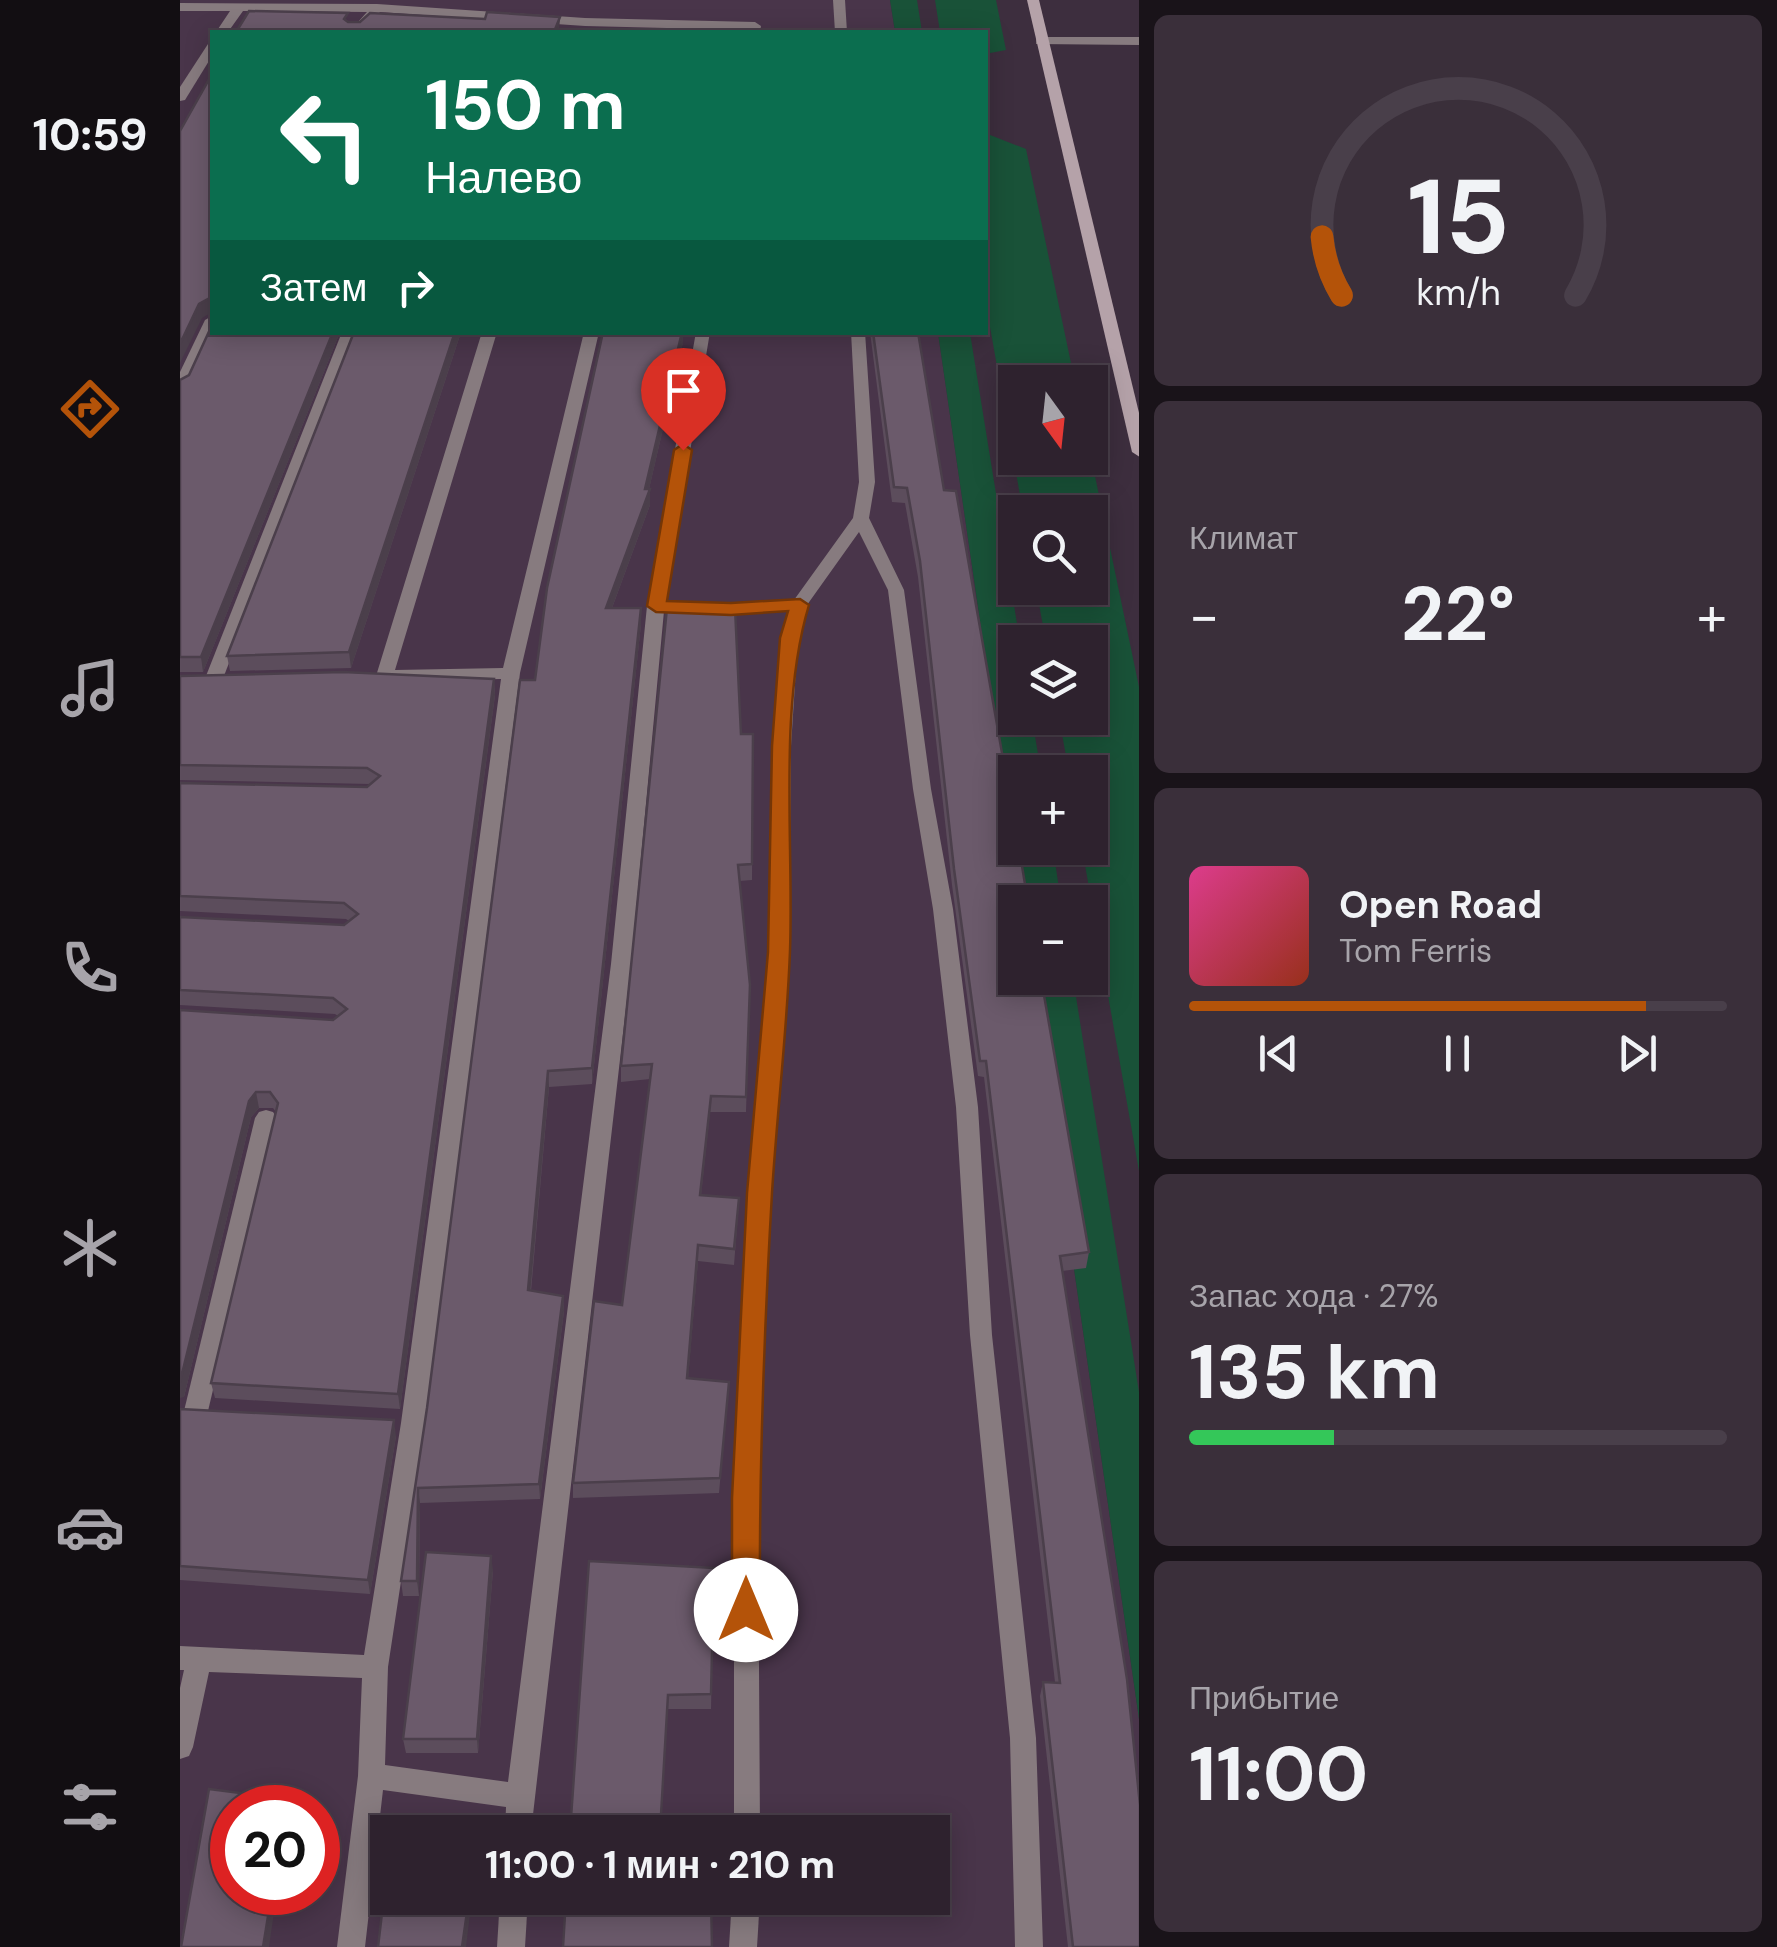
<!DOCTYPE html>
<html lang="ru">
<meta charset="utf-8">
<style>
:root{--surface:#2e222e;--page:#3a2f3a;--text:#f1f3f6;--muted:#a7a4aa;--line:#493f4a;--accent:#b45309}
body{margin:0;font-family:"DM Sans",sans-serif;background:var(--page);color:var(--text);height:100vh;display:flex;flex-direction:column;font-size:38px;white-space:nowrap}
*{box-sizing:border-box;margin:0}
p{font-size:32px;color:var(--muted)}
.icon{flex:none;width:55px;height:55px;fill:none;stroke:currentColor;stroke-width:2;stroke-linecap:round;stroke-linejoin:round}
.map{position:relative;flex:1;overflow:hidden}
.sheet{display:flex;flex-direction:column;gap:15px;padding:15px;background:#191319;width:638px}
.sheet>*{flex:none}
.banner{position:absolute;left:30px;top:30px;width:778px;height:305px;border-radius:0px;box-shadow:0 5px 25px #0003,0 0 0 2px var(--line);background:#0b6e4f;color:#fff;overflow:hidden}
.needle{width:65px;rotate:165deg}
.tools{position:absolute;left:818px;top:365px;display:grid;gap:20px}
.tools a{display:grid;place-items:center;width:110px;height:110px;border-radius:0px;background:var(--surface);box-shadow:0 5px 25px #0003,0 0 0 2px var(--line);font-size:50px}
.speed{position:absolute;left:30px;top:1785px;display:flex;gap:20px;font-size:50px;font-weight:700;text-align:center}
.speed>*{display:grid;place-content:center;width:130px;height:130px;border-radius:50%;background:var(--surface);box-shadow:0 5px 25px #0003,0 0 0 2px var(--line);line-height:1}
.speed .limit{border:15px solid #d22;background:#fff;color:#111}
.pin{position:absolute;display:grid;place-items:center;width:85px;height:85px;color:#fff;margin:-102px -42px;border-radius:50% 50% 50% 0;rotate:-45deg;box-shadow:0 0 10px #0007}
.pin .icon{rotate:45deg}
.me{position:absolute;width:110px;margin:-55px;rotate:0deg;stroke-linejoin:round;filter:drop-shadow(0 0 8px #0008)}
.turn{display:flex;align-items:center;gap:35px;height:210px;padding:0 50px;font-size:45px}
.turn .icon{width:130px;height:130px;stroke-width:2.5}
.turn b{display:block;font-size:70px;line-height:85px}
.then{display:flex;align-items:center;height:95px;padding:0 50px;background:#0003;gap:20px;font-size:38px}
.big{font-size:75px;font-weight:700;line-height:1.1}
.sheet .widget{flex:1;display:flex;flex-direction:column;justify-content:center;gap:15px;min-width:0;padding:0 35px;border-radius:15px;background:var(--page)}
.sheet .dial{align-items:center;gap:0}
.dial svg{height:260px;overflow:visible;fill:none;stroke:var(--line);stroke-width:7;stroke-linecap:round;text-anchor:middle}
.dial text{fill:var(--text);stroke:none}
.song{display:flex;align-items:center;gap:30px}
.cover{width:120px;height:120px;border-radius:15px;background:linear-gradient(135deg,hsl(330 70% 55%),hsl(10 70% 35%))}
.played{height:10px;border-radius:5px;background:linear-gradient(90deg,var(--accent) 85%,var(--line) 85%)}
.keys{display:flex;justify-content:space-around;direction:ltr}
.heat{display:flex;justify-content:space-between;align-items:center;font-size:55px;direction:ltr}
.charge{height:15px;border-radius:8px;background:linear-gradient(90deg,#34c759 27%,var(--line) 0)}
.trip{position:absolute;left:190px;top:1815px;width:580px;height:100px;border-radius:0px;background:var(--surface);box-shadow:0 5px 25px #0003,0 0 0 2px var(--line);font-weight:700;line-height:100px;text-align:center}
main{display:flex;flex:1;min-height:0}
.dock{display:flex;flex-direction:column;width:180px;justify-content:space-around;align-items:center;background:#120e12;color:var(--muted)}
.dock .icon{width:70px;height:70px}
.dock .on{color:var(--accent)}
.dock b{font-size:45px;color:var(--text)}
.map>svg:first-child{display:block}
.built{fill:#49354a;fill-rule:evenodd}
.green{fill:#195238}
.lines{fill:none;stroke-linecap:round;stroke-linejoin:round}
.lane{fill:#877b7f;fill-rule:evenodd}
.secondary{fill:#b5a2a9;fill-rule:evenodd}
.wall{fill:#5c4d5c}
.shaded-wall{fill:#4b3f4b}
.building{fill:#6b5a6b;stroke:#4b3f4b;stroke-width:2.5}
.route{fill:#b45309;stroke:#753606;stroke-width:2.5}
</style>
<main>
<nav class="dock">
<b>10:59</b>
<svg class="icon on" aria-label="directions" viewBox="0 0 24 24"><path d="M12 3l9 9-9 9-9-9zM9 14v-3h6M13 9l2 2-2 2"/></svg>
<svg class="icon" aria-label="music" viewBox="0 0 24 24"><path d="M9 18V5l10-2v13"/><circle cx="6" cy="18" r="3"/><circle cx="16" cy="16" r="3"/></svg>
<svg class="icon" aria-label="phone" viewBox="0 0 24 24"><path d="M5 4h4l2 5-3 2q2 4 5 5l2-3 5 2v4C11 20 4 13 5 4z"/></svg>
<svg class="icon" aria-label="climate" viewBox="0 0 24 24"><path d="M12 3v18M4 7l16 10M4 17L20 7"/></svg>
<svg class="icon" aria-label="car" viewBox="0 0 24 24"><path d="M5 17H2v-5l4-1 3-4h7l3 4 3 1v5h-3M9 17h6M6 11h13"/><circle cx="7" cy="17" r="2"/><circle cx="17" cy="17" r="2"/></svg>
<svg class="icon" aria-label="filters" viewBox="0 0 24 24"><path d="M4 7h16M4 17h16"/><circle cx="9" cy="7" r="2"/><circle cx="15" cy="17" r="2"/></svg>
</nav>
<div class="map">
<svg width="960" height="1947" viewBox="0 0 960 1947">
<rect width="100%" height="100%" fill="#3d2e3e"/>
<path class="built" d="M0,0H710L715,32H32V332L758,333L841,902H835V978H852L959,1719V1947H0ZM52,1808H138V1892H52ZM208,1832H752V1898H208Z"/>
<g class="green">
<path d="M710,0H737L742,32H715Z"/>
<path d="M755,0H816L826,50L805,54V32H760Z"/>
<path d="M805,133L846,149L895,382H835V458H910V452L959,687V1171L902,848H910V772H889L879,718H910V642H866L856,588H910V512H843L805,299Z"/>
<path d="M758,333H790L840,642H835V718H852L861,772H835V848H873L881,902H841Z"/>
<path d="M852,978H893L959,1392V1719Z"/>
</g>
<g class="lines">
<g class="lane">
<path d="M653,0H665L667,32H655Z"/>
<path d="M0,3L197,4L405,18L575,22L581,26L580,32H568V30L405,26L200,12L181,32H169L187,12L63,11L48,32H36L50,11H0Z"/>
<path d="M860,37H960V45L856,44V38Z"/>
<path d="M32,43V56L5,100L0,101V87L28,44Z"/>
<path d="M32,316L34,332L8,388L0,393V372L25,320Z"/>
<path d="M162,332H177L42,681L39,685H27L24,681Z"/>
<path d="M302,332H317L215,670L323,668L404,332H419L340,673L245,1423L208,1667L205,1765L328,1782L431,964L467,606L516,332H530L485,601L551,604L614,600L673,518L679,482L671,332H685L695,482L689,518L724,590L751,789L773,909L798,1107L812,1335L856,1738L863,1947H835L830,1738L790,1335L776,1107L753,909L733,789L708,590L679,532L627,605L618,637L611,746L609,952L591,1193L578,1498L580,1832H554V1498L569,1193L589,952L593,746L600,637L609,611L551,614L484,611L451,964L351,1832H325L326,1807L203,1790L185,1947H157L178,1776L182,1678L29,1672L13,1747L9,1756L0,1759V1688L4,1670H0V1646L184,1655L221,1423L321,679L205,681L196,676Z"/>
<path d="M86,1110L93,1112L97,1118L28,1411L24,1418L16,1421L8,1418L4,1411L75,1118L79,1112Z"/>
<path d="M320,1898H348L345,1947H317Z"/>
<path d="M552,1898H580L577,1947H549Z"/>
</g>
<path class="secondary" d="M847,0H859L960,417V457L952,452Z"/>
</g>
<g class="wall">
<path d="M32,332H160L23,672H0V380L9,375Z"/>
<path d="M174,332H281L171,668L50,671L47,656Z"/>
<path d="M690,332H738L764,490L909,1252L906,1268L882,1271L960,1947H888L860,1696L863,1682H875L804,1077L798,1076L772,885L738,577L725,503L712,502Z"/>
<path d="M503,342L469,489L470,505L432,608L461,624L412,1084L369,1087L351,1291L383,1296L384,1311L360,1499L240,1503L239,1596H223L221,1581L355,680Z"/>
<path d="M0,676L314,679L315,695L220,1409L35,1398L31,1383L96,1112L93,1108H79L71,1117L4,1397L0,1010L153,1020L158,1016L155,1014L0,1005V917L164,925L169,921L166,919L0,911V783L187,787L190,784L0,780Z"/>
<path d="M561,734H573L572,880L559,881L570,985L566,1112H530L521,1195L558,1214L554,1265L518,1261L508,1378L549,1382L539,1493L393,1498V1483L442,1305L470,1079L441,1082V1066Z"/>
<path d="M0,1409L216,1436L190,1594L0,1580Z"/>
<path d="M534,1568L531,1709H488L390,1832Z"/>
<path d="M313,1570L298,1753H226L223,1739Z"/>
</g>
<g class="shaded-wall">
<path d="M380,17L379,32H374Z"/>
<path d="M30,298L32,312L22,318L0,363V344L19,304Z"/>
<path d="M153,332H160L23,672L21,657Z"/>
<path d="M275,332H281L171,668L169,652Z"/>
<path d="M502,332H503V342L467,498L470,489V505L426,624V608L465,489Z"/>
<path d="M461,608V624L412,1084V1068Z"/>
<path d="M314,679L315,695L220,1409L218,1394Z"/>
<path d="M368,1071L369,1087L349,1306L348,1290Z"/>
<path d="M76,1092L79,1108L71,1117L4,1397L0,1398V1382L69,1101Z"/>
<path d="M531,1096L530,1112L519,1211L520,1195Z"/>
<path d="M518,1245V1261L507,1393V1378Z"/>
<path d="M383,1296L384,1311L360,1499L359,1484Z"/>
<path d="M214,1420L216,1436L190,1594L188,1580Z"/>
<path d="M238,1488L240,1503L239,1596L237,1581Z"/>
<path d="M311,1556L313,1570L298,1753L297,1739Z"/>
<path d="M92,1892H97L89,1947H83Z"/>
<path d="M289,1898H292L286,1947H282Z"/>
</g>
<g class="building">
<path d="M69,11L168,13L164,19L168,22H180L190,13L305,19L307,12L380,17L374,32H56Z"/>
<path d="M32,74V307L30,298L19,304L0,344V131Z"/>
<path d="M32,325V332H153L21,657H0V380L9,375Z"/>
<path d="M174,332H275L169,652L47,656Z"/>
<path d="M423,332H502L465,489H470L426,608H461L412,1068L368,1071L348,1290L383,1296L359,1484L238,1488L237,1581H221L247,1408L340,680H355L367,588Z"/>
<path d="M693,332H738L764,490L776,491L835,827V848H839L848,902H835V978H861L909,1252L880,1256L947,1679L960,1805V1947H893L863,1682L880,1683L806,1061H800L774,869L740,561L727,488L714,487Z"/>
<path d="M487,608H555L561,734H573L572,864L558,865L570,985L566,1097L531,1096L520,1195L559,1198L554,1249L518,1245L507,1378L549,1382L540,1478L393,1483L414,1301L442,1305L472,1064L441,1066Z"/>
<path d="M163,672L314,679L218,1394L31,1383L98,1103L90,1092H76L69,1101L0,1382V1010L153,1020L167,1009L153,998L0,990V917L164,925L178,914L164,903L0,896V783L187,787L200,776L187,768L0,765V676Z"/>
<path d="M0,1409L214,1420L188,1580L0,1566Z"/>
<path d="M246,1552L311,1556L297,1739H223Z"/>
<path d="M409,1561L534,1568L531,1694L488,1695L481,1815L528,1817L529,1832H390Z"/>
<path d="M29,1789L106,1799L105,1808H52V1892H92L83,1947H1Z"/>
<path d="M213,1814L298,1826V1832H211Z"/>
<path d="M208,1862V1898H289L282,1947H198Z"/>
<path d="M386,1898H531L532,1947H383Z"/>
</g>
<path class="route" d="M503,444L512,450L487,601L551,603L620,599L629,605C598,708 614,843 610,951C607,1032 597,1113 592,1193C584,1332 579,1471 580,1610L576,1618L566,1622L556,1618L552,1610V1498L567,1193L588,952L592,746L600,638L608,611L551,615L476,612L467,606L494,450Z"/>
</svg>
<div class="tools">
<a><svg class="needle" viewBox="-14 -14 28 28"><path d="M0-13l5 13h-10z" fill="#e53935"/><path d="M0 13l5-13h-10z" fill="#a7a4aa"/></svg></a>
<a><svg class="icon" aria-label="search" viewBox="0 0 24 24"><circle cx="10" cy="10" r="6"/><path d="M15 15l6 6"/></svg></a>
<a><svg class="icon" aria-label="layers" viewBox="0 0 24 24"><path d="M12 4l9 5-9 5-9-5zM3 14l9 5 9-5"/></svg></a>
<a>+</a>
<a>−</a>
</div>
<div class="speed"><div class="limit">20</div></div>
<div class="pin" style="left:503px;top:450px;background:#d93025"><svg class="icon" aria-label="arrive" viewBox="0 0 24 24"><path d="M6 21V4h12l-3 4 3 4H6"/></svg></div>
<svg class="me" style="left:566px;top:1610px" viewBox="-20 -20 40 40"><circle r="19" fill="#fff"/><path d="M0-13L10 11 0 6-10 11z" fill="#b45309"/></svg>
<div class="trip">11:00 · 1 мин · 210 m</div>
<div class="banner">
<div class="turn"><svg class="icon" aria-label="left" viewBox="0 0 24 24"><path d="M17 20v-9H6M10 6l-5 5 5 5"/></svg><div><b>150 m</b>Налево</div></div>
<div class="then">Затем<svg class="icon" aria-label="right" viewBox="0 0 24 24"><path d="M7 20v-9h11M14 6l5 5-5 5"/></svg></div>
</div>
</div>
<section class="sheet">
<div class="widget dial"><svg viewBox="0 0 100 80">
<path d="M14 69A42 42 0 1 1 86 69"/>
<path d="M14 69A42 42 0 0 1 8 51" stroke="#b45309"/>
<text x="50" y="56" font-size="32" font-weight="700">15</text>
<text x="50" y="72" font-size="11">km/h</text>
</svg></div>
<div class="widget"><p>Климат</p>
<div class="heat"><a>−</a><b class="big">22°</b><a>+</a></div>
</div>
<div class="widget">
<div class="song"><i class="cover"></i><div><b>Open Road</b><p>Tom Ferris</p></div></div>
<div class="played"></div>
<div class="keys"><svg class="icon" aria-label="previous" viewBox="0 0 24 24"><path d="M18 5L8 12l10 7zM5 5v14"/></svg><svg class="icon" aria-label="pause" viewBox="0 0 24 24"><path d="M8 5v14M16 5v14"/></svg><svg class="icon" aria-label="next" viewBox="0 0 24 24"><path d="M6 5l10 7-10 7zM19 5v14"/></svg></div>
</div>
<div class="widget"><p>Запас хода · 27%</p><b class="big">135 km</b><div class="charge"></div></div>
<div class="widget"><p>Прибытие</p><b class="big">11:00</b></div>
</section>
</main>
